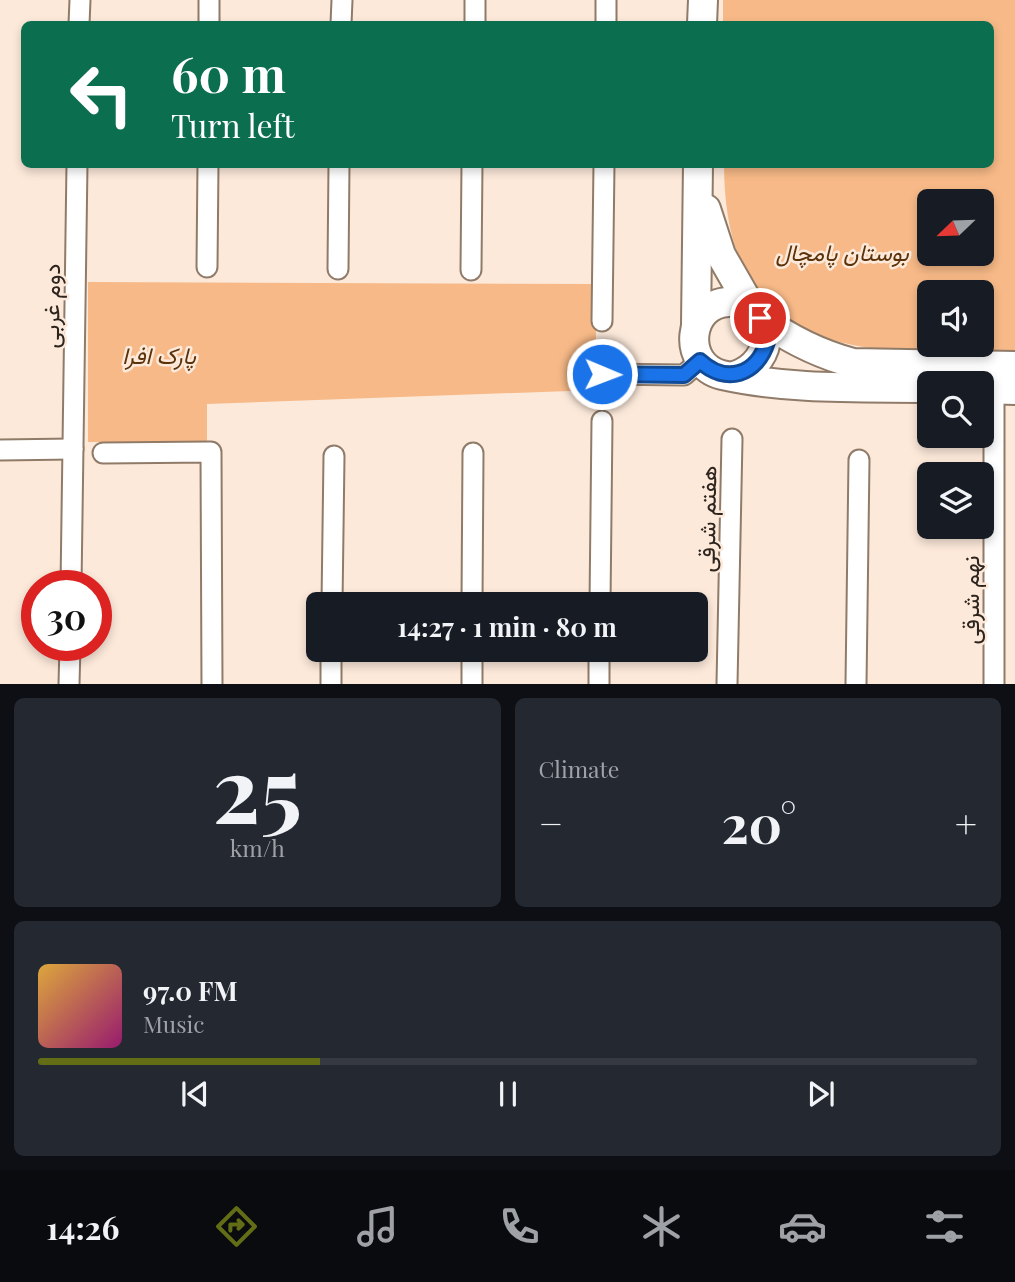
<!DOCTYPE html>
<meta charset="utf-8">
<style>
:root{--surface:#171b24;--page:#242831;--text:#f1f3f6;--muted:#9ea1a6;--line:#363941;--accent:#626d15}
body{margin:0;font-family:"Playfair Display",Vazirmatn,serif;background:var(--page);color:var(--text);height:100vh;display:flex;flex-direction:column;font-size:26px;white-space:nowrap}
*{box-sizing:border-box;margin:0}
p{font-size:23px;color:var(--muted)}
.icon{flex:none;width:38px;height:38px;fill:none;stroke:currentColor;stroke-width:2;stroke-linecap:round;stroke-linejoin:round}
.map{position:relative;height:684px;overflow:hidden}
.details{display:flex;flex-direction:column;gap:14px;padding:14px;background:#0d0f14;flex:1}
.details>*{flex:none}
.banner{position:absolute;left:21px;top:21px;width:973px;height:147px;border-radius:10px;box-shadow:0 4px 10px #0003;background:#0b6e4f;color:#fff;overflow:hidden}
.needle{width:46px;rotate:247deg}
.buttons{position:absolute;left:917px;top:189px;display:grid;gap:14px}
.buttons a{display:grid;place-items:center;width:77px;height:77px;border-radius:10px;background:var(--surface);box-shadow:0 4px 10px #0003;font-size:35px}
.speed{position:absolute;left:21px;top:570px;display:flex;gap:14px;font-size:35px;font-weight:700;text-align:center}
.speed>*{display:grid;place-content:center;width:91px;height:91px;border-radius:50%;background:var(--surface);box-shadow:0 4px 10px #0003;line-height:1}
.speed .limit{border:10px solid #d22;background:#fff;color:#111}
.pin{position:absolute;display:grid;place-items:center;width:60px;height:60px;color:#fff;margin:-30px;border:4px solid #fff;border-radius:50%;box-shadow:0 2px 7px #0007}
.me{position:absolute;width:77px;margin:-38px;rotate:91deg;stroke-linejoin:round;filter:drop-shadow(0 0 5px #0008)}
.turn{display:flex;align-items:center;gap:24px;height:147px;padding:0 35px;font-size:32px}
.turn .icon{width:91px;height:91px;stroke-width:2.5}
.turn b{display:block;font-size:49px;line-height:60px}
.big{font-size:52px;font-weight:700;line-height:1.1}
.details .card{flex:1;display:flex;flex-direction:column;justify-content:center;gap:10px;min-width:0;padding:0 24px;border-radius:10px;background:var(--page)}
.details .dial{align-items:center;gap:0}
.dial b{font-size:91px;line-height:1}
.song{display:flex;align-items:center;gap:21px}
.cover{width:84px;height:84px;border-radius:10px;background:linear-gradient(135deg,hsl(40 70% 55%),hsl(320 70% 35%))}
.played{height:7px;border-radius:4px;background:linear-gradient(90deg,var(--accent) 30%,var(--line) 30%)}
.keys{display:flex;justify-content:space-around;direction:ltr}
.heat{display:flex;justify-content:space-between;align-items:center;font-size:38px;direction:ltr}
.details .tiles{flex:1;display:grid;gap:14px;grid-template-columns:1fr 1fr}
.card:last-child{grid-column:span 2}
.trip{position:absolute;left:306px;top:592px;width:402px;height:70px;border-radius:10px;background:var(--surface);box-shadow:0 4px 10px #0003;font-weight:700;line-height:70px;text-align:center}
.tabs{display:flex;height:112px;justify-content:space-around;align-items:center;background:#090b0e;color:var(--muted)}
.tabs .icon{width:49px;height:49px}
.tabs .on{color:var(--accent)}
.tabs b{font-size:32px;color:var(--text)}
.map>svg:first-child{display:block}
.green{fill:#f7b987;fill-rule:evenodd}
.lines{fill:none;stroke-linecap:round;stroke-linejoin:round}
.street-casing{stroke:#907b69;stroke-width:23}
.secondary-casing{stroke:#907b69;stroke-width:32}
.street{stroke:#fff;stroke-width:19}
.secondary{stroke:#fff;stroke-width:28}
.route-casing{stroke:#114b97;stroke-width:18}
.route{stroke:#1a73e8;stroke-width:12}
.labels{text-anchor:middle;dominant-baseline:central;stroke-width:5;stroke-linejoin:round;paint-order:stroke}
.park-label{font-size:23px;font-style:italic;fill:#5b3209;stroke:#fce9da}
.street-label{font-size:23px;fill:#2c241d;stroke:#fce9da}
</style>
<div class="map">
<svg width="1015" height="684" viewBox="0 0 1015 684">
<rect width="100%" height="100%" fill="#fce9da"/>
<g class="green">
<path d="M723,0H1015V355C864,352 725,363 724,165L990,164V24H723ZM929,201H982V254H929ZM929,292H982V345H929Z"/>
<path d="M88,282L595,284L597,390L207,404V443L88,442Z"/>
</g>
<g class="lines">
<g class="street-casing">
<g id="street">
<path d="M79,24L80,0"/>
<path d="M209,24V0"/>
<path d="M341,24L342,0"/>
<path d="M475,24V0"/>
<path d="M606,24V0"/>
<path d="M207,267L208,164"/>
<path d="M338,269L339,164"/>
<path d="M471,270L472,164"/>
<path d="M602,321L604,164"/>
<path d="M602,374L684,375L700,361"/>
<path d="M994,390V684"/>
<path d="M0,450L73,449"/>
<path d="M103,453L211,452L212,684"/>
<path d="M71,586L77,164"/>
<path d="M332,604L334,456"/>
<path d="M472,604L473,453"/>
<path d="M600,604L602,421"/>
<path d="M69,684L70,646"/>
<path d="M331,684V649"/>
<path d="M472,684V649"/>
<path d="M599,684V649"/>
<path d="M727,684L732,439"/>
<path d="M856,684L859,460"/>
</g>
</g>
<g class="secondary-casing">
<g id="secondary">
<path d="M702,24L703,0"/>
<path d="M706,209L721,255L752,309"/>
<path d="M760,318C789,339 819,354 853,363L1015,366"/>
<path d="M696,325L698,164"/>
<path d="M734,376C779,363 776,301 729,302C687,303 681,365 722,375C789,390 860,387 929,388"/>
<path d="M982,389L1015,390"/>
</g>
</g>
<use href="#street" class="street"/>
<use href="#secondary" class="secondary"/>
</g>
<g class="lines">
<g class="route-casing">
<path id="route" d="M602,374L684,375L700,361C726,385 757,375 767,342L760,318"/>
</g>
<use href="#route" class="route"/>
</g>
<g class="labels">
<g class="park-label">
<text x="842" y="251">بوستان پامچال</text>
<text x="159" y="354">پارک افرا</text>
</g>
<g class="street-label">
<text transform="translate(50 306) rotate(-89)">دوم غربی</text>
<text transform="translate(706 519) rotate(-89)">هفتم شرقی</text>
<text transform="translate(969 600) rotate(-90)">نهم شرقی</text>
</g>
</g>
</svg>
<div class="buttons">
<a><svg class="needle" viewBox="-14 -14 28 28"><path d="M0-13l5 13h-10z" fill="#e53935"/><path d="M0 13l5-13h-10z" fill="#9ea1a6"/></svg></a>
<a><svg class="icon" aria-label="sound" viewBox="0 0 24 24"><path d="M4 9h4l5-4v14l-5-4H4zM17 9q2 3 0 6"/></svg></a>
<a><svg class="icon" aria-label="search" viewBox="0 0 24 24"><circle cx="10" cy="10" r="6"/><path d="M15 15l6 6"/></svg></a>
<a><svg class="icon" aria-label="layers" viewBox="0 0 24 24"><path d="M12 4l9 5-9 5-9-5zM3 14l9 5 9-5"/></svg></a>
</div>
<div class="speed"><div class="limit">30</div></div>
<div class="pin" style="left:760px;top:318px;background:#d93025"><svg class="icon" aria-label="arrive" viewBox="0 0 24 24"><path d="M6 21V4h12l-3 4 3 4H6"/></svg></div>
<svg class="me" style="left:602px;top:374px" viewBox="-20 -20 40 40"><circle r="17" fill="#1a73e8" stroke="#fff" stroke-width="3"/><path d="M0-11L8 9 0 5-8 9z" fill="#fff"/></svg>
<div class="trip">14:27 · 1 min · 80 m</div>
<div class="banner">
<div class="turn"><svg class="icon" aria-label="left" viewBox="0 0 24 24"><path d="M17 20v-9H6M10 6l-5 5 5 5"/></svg><div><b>60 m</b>Turn left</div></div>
</div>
</div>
<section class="details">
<div class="tiles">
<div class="card dial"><b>25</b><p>km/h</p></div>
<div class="card"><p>Climate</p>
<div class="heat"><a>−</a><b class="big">20°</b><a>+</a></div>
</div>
<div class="card">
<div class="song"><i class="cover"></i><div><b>97.0 FM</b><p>Music</p></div></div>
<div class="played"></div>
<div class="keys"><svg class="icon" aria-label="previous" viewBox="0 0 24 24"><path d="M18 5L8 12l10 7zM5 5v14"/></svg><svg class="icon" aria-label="pause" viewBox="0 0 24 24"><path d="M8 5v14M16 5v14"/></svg><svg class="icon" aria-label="next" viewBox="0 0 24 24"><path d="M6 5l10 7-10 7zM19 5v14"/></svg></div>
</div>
</div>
</section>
<nav class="tabs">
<b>14:26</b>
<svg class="icon on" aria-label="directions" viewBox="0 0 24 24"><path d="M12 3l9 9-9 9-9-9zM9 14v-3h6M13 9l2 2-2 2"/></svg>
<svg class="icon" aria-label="music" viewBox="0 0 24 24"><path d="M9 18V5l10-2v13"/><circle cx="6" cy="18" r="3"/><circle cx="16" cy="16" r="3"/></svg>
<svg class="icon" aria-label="phone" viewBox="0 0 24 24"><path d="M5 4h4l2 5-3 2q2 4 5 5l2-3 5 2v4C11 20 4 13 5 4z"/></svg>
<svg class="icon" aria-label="climate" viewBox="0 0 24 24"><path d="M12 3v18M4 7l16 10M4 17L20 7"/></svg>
<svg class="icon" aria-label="car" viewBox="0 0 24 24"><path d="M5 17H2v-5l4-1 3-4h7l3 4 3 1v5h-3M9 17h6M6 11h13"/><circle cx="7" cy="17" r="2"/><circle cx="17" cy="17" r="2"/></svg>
<svg class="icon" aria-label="filters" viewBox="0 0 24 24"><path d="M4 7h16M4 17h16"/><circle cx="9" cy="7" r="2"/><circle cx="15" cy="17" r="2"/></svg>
</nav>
